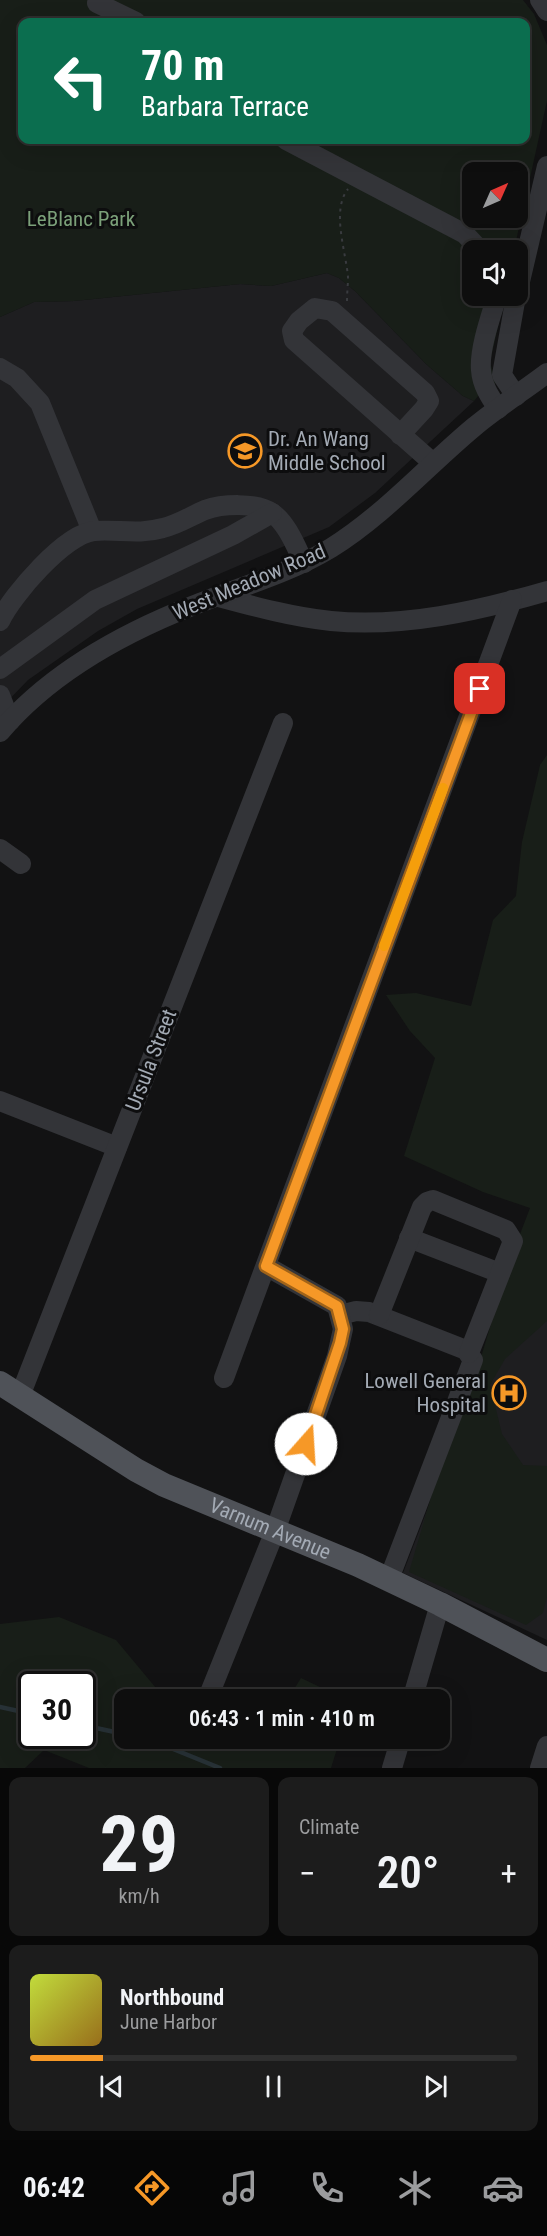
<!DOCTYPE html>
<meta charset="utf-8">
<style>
:root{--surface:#0e0e0e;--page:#1c1c1c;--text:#f1f3f6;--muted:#9b9c9e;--line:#2e2e2e;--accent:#f69827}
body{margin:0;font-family:"Roboto Condensed",sans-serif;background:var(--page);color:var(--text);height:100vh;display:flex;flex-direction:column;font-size:22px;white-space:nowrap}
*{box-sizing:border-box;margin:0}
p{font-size:20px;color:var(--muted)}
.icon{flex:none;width:33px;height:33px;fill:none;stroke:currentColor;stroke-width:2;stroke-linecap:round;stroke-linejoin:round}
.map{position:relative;height:1768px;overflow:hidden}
.drawer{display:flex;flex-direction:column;gap:9px;padding:9px;background:#080808;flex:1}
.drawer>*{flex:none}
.hud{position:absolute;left:18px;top:18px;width:512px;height:126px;border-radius:12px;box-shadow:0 6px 24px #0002,0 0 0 2px var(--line);background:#0b6e4f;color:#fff;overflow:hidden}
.needle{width:39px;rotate:45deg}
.tools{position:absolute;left:462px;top:162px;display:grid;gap:12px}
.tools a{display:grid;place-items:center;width:66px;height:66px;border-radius:12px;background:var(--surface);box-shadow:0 6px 24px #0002,0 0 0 2px var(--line);font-size:30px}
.speed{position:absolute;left:18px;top:1671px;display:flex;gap:12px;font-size:30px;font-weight:700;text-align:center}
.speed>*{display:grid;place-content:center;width:78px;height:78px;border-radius:50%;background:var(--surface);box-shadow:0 6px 24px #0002,0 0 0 2px var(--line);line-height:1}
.speed .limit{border:3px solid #111;border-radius:9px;background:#fff;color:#111}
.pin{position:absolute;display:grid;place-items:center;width:51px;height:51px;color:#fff;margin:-26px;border-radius:12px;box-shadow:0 3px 9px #0006}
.me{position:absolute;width:66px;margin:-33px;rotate:19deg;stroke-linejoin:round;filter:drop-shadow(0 0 4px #0008)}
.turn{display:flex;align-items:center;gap:21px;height:126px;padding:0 24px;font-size:27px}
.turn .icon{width:78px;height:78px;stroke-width:2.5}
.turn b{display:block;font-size:42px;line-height:51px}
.big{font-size:45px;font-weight:600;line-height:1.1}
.drawer .tile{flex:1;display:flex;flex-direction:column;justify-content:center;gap:9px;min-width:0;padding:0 21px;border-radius:12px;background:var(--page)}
.drawer .dial{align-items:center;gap:0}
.dial b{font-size:78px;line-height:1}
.song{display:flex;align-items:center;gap:18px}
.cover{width:72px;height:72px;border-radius:9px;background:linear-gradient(135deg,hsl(70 70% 55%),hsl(40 70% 35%))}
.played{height:6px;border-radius:3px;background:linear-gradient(90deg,var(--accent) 15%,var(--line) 15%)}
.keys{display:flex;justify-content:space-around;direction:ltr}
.heat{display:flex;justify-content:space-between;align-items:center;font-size:33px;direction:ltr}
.drawer .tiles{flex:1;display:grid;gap:9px;grid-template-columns:1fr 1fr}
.tile:last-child{grid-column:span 2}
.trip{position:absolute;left:114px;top:1689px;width:336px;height:60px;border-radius:12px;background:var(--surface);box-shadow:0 6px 24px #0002,0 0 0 2px var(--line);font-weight:600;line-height:60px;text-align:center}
.menu{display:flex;height:96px;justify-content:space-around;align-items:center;background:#060606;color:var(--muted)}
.menu .icon{width:42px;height:42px}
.menu .current{color:var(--accent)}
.menu b{font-size:27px;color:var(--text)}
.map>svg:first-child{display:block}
.built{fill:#1e1e20}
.green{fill:#181e18;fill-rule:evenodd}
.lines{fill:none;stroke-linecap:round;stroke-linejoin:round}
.stream{stroke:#283237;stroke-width:4.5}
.path{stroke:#393b3f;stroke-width:2;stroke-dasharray:3 4.5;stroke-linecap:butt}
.minor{stroke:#333438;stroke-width:20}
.major{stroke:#4f5258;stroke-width:24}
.route-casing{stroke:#a06319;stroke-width:15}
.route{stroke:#f69827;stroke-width:10}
.slow{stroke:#f59e0b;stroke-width:10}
.labels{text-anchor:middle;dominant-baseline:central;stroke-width:6;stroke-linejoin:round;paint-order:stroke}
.park-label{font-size:21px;fill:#7ba079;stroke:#0d0d0e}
.poi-label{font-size:21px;fill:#a3aab4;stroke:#0d0d0e;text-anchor:start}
.street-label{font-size:21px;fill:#a3aab4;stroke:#0d0d0e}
</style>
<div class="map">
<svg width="547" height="1768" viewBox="0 0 547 1768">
<rect width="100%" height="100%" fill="#121213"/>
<g class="built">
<path d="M327,273L339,278L355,291L426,364L463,396L474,401L375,493L329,527L137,609L98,631L28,680L0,709V317L34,302L74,301L240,284L271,286Z"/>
<path d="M547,1207V1640L403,1573L541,1214Z"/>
</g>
<g class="green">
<path d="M0,0H523L534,14L547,45V101L514,250H472V296H505L490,362L496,383L479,395L474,401L463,396L426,364L355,291L339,278L327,273L271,286L240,284L74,301L34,302L0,317ZM22,22H525V140H22ZM472,172H518V218H472Z"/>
<path d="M547,755V1321L505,1359L490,1385L502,1434L523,1465L547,1466V1597L543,1613L526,1625L409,1572L438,1473L482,1354L509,1263L530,1208L483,1192L404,1156L435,1058L410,1031L386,995L416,993L471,1006L493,920L516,896L522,842L540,765Z"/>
<path d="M59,1617L116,1640L156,1688L185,1696L188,1699L124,1700V1738H223L227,1743H263L266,1739H340L331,1768H89L44,1750L25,1768H0V1624ZM82,1684V1736H32V1684Z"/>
<path d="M301,1678L345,1699H288Z"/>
</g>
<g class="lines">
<g class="stream">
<path d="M0,1707L32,1714"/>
<path d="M82,1725L124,1734"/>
<path d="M146,1738L220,1768"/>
</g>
<path class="path" d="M347,301C347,293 348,285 348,277C346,252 331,210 348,189"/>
<g class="minor">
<path d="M540,0L547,11"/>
<path d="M97,3L136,22"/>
<path d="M286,140L465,234L480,250"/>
<path d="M518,290L547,166"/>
<path d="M497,296C491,316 479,349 481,370C482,385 490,397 498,409"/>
<path d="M0,368L17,378L40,403L92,531"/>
<path d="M516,396L502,375L516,296"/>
<path d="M400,435L424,409L429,401L425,393L332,311L315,308L299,321L292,331L294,340L433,463"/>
<path d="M219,597C256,607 293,617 331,621C403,628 478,611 547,591"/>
<path d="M0,621C12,595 65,534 94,531C118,529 138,535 163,528C177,525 191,516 205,510C222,504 256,502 272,513C287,523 296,547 304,563"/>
<path d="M0,669L95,600L233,535L272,513"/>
<path d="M0,695L10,721"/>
<path d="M0,732C50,673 121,634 192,606C239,587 288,574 331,548C384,515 426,467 474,427C497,408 523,391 547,373"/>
<path d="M0,849L21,864"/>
<path d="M0,1101L117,1147"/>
<path d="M409,1238L500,1273"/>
<path d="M340,1315L356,1311L369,1312L466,1350L473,1360L389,1579"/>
<path d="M379,1315L422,1207L427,1202L433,1200L506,1230L513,1241L469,1353"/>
<path d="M224,1378L512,600"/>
<path d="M20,1396L283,723"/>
<path d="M207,1700L275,1531L337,1356L343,1329L337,1306L266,1266"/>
<path d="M412,1700L440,1604"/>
<path d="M392,1768L401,1738"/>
<path d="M540,1768L547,1746"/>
</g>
<path class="major" id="s1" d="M0,1383L136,1470L164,1485L358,1565L440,1604L547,1660"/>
</g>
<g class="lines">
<g class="route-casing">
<path id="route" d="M306,1444L340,1343L343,1329L337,1306L266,1266L480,689"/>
</g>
<use href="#route" class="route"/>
<path class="slow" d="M384,946L443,788"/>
</g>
<defs>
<g id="school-ring" transform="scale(1.725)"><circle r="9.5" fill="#0d0d0e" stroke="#f69827" stroke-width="1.5"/><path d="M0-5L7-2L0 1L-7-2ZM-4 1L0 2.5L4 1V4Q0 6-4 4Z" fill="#f69827"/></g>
<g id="hospital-ring" transform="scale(1.725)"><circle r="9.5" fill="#0d0d0e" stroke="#f69827" stroke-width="1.5"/><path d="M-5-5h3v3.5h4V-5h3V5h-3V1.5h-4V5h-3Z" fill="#f69827"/></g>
</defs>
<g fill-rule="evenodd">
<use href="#school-ring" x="245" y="451"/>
<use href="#hospital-ring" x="509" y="1393"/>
</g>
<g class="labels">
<g class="park-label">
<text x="81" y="219">LeBlanc Park</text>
</g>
<g class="poi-label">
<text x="268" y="439">Dr. An Wang<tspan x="268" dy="24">Middle School</tspan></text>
<text x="486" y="1381" text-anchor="end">Lowell General<tspan x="486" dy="24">Hospital</tspan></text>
</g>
<g class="street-label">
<text transform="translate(249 582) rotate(-23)">West Meadow Road</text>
<text transform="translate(151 1060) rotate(-69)">Ursula Street</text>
<text stroke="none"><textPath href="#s1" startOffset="308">Varnum Avenue</textPath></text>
</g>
</g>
</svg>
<div class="tools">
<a><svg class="needle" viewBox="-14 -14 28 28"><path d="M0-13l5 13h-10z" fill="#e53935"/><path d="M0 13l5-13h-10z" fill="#9b9c9e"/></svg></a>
<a><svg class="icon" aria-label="sound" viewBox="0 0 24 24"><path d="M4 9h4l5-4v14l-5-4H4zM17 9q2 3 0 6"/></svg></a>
</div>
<div class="speed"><div class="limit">30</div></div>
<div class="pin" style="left:480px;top:689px;background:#d93025"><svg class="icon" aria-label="arrive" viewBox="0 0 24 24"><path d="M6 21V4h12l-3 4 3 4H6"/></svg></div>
<svg class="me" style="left:306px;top:1444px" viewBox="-20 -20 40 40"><circle r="19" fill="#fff"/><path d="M0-13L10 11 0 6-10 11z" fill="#f69827"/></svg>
<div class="trip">06:43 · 1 min · 410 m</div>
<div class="hud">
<div class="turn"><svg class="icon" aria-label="left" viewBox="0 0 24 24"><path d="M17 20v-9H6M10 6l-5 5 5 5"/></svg><div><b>70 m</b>Barbara Terrace</div></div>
</div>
</div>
<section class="drawer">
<div class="tiles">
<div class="tile dial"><b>29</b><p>km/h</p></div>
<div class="tile"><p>Climate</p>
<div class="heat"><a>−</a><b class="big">20°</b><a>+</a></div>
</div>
<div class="tile">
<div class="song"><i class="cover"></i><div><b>Northbound</b><p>June Harbor</p></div></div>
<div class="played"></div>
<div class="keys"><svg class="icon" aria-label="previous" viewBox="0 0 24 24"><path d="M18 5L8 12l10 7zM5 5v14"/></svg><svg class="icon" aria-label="pause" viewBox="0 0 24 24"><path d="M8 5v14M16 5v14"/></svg><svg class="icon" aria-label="next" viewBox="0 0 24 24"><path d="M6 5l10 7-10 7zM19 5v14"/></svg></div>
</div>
</div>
</section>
<nav class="menu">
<b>06:42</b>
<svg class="icon current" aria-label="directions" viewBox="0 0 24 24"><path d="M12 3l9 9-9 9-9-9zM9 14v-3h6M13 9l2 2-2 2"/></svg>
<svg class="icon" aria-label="music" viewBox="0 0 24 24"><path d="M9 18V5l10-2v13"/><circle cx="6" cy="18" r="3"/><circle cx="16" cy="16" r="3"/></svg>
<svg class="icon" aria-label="phone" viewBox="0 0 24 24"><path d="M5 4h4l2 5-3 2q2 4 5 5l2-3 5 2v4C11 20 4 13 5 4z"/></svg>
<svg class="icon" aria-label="climate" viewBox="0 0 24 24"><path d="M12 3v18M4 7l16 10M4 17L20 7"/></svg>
<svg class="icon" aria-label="car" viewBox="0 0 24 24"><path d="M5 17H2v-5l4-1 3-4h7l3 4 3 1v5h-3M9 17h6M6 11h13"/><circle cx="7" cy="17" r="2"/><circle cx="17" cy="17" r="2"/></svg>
</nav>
